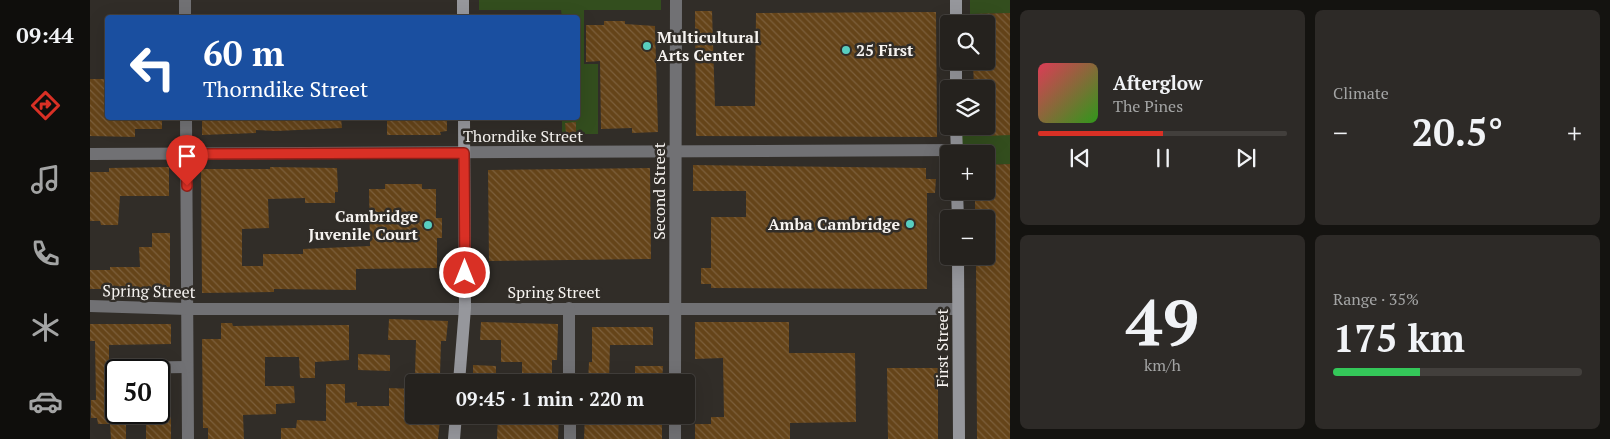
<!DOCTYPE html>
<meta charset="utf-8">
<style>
:root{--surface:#25221e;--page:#2d2a27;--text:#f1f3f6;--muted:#a3a4a4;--line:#423f3c;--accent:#d93025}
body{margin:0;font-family:"PT Serif",serif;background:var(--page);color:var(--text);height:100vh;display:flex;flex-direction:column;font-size:19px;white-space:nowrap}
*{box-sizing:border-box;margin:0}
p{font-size:16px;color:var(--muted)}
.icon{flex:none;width:28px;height:28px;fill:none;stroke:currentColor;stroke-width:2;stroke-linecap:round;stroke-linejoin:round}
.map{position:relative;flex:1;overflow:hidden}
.side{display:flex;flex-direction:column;gap:10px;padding:10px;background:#141310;width:600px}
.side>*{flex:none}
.banner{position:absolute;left:15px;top:15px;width:475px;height:105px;border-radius:5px;box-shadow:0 5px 20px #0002,0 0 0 1px var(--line);background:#1a4fa0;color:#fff;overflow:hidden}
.fabs{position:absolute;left:850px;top:15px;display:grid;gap:10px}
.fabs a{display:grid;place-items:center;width:55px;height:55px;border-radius:5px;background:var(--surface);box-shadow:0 5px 20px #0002,0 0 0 1px var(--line);font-size:25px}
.speed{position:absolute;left:15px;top:359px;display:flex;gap:10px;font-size:25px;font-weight:700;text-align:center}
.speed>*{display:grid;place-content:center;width:65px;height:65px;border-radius:50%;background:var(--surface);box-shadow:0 5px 20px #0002,0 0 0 1px var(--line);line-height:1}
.speed .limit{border:2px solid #111;border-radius:8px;background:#fff;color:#111}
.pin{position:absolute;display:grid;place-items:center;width:42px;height:42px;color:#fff;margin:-51px -21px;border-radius:50% 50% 50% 0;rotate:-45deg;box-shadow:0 0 5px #0007}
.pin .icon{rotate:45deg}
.me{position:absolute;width:55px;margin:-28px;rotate:0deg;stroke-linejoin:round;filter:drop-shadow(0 0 4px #0008)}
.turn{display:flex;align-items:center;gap:18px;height:105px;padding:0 15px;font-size:22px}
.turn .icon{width:65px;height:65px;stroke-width:2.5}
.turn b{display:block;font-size:35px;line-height:42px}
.big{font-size:38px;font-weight:700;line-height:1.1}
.side .card{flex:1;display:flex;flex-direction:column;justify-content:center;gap:8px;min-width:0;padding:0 18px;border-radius:8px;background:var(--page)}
.side .dial{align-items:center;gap:0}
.dial b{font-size:65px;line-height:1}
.song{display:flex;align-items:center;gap:15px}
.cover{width:60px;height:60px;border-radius:8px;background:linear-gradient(135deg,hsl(350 70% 55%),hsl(110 70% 35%))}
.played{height:5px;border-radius:2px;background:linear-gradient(90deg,var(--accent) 50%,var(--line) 50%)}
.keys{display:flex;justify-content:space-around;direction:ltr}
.heat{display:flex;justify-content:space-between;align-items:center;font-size:28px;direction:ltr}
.charge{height:8px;border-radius:4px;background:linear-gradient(90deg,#34c759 35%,var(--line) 0)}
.side .tiles{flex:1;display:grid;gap:10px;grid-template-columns:repeat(2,1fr)}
.trip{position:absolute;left:315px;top:374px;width:290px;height:50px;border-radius:5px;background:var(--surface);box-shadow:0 5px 20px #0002,0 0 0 1px var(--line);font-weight:700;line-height:50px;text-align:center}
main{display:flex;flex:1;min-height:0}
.menu{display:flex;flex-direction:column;width:90px;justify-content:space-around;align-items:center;background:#0f0e0c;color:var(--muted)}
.menu .icon{width:35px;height:35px}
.menu .on{color:var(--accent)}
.menu b{font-size:22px;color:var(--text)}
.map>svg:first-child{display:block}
.green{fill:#334e1e}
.building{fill:url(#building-back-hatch)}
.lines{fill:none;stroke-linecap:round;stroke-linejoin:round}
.street{stroke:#717174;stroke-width:12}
.secondary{stroke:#96979c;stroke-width:12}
.route-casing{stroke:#8d1f18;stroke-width:12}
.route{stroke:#d93025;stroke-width:9}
.poi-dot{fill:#58cec0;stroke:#312d28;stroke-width:2}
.labels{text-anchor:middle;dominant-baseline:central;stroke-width:5;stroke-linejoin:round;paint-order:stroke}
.poi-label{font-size:16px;font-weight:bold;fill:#f6f3f0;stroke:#312d28;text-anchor:start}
.street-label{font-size:16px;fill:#f6f3f0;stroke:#312d28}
</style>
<main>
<nav class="menu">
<b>09:44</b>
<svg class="icon on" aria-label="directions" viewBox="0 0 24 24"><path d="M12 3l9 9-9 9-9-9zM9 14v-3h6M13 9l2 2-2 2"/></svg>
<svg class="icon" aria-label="music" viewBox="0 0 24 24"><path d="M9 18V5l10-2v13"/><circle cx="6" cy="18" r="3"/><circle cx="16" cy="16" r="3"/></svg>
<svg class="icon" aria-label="phone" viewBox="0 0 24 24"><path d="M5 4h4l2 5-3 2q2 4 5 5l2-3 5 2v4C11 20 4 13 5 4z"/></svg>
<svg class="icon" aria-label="climate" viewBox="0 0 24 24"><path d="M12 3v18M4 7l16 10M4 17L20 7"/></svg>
<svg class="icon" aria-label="car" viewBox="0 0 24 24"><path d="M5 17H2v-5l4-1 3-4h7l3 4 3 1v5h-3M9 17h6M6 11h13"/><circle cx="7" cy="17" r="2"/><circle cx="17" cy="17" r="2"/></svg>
</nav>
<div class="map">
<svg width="920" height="439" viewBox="0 0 920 439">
<defs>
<pattern id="building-back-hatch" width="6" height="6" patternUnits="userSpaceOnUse" patternTransform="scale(1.25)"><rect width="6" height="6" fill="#654419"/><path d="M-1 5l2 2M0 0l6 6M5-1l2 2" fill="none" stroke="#7c5f3b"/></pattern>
</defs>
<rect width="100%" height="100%" fill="#312d28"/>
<g class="green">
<path d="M389,0H571V10H494V64H508V134H472V118H488V18L472,17L471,10H389Z"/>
<path d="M880,0H920V13L880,14Z"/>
<path d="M866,135H920V164L896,165V154H867Z"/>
</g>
<g class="building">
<path d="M605,11H622L625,106H665L666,13L846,12L847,137L606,136Z"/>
<path d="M920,13V135L896,136V89H884L883,61H896V24H883V14Z"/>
<path d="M514,21H535V24L565,26L568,132L542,133V128L511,129L510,61L496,62V25H514Z"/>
<path d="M0,79H18V118H72V129H45V137L0,136Z"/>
<path d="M112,118H251L252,128L186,131L166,130V133L112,135Z"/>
<path d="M297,118H357V131L350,132L351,135H297Z"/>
<path d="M486,122V133H476L475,123Z"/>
<path d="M920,164V439H887L886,256H896V219H885V191H896V165Z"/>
<path d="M603,165L836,168V179H846L845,193H837V289L621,288V284H611V268H621V217H656V191H603Z"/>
<path d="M79,167V196H30L28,225H11L10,221H0V172H19V168Z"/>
<path d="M180,167L247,168L248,192H245V203H215V198L178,199L179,228L152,229V266H173V254H213V249L280,246L279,189H295V184H332V189H346V218H352V238H347V268L266,269V290L184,289V292L112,293L111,169H180Z"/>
<path d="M560,168L561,259L399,261L398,170Z"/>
<path d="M62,233H80V289H0V270H20V267H50L49,247H62Z"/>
<path d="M299,319L358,321L356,341H351L350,375H325L326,340H298Z"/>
<path d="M391,322L468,324L467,360H462V382H432V362H411V340H390Z"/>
<path d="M605,322H699V353H765L766,422L700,423V439H605V424H621V417H634L633,358L605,359Z"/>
<path d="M131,323H142L143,326L259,325V360L225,362V378H210L209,357H175V386H204L205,403L186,404V414L153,415L154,439H118V428H113L112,339H131Z"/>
<path d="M0,324H81V344L19,345V363L17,369L19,374L20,411L36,412V439H21L20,424H8L7,418H1V400H6L5,341H0Z"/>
<path d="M502,327H563V345H520L519,382H498L499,362H502Z"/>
<path d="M268,354L300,355V371L268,370Z"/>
<path d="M383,365L406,366V382H383Z"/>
<path d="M545,366H573L572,382H545Z"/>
<path d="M797,368H848V439H798Z"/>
<path d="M81,375V439H56V412H69V376Z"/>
<path d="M236,384H255V403L267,402V406H299V388L324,389V419L350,420L348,439H191V428H206L207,420L236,421Z"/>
<path d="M408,415H469L468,439H407Z"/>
<path d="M495,415H520V420L572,422V439H494Z"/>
</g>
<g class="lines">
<g class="street">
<path d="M95,0V18"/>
<path d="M96,118L98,439"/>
<path d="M0,154L867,150"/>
<path d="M0,306L97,309H868"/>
<path d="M479,308V382"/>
<path d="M25,368L97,367"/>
<path d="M585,382L586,0"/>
<path d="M480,415V439"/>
<path d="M585,415V439"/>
</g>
<g class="secondary">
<path d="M866,0V24"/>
<path d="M373,18V0"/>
<path d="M866,61V89"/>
<path d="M866,126L867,154"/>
<path d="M867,191L868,219"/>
<path d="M868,256L869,439"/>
<path d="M369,382L375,308L374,118"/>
<path d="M364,439L366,415"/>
</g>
</g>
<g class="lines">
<g class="route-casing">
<path id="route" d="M97,186L96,154L374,153L375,273"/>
</g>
<use href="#route" class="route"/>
</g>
<g class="poi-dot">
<circle cx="557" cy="46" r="5"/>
<circle cx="756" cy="50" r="5"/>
<circle cx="820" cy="224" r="5"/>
<circle cx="338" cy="225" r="5"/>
</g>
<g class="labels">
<g class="poi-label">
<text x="567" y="37">Multicultural<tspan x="567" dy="18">Arts Center</tspan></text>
<text x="766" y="50">25 First</text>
<text x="328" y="216" text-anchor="end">Cambridge<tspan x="328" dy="18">Juvenile Court</tspan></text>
<text x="810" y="224" text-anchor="end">Amba Cambridge</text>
</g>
<g class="street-label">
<text x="433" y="136">Thorndike Street</text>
<text transform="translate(569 191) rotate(-90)">Second Street</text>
<text transform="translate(59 291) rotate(1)">Spring Street</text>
<text x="464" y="292">Spring Street</text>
<text transform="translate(852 348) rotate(-90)">First Street</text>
</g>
</g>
</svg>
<div class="fabs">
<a><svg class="icon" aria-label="search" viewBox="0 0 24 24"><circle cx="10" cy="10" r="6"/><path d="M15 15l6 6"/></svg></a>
<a><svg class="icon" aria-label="layers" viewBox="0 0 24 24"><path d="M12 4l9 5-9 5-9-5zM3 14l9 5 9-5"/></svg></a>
<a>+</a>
<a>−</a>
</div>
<div class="speed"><div class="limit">50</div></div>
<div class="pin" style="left:97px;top:186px;background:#d93025"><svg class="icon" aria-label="arrive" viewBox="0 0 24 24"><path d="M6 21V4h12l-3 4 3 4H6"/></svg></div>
<svg class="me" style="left:375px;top:273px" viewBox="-20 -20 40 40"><circle r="17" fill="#d93025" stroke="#fff" stroke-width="3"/><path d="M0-11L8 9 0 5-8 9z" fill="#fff"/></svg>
<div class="trip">09:45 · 1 min · 220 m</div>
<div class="banner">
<div class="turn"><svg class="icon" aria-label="left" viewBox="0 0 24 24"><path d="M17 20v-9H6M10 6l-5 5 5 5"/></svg><div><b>60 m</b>Thorndike Street</div></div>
</div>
</div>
<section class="side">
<div class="tiles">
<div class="card">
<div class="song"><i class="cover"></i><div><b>Afterglow</b><p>The Pines</p></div></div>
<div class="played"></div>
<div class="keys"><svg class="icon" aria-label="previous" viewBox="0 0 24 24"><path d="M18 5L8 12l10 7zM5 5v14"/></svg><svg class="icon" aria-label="pause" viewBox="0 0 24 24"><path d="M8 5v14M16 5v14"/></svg><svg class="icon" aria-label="next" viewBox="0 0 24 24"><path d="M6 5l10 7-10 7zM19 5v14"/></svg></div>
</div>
<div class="card"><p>Climate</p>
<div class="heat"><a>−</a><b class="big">20.5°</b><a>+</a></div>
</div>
<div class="card dial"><b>49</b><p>km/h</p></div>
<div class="card"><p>Range · 35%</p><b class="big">175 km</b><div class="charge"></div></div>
</div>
</section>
</main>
